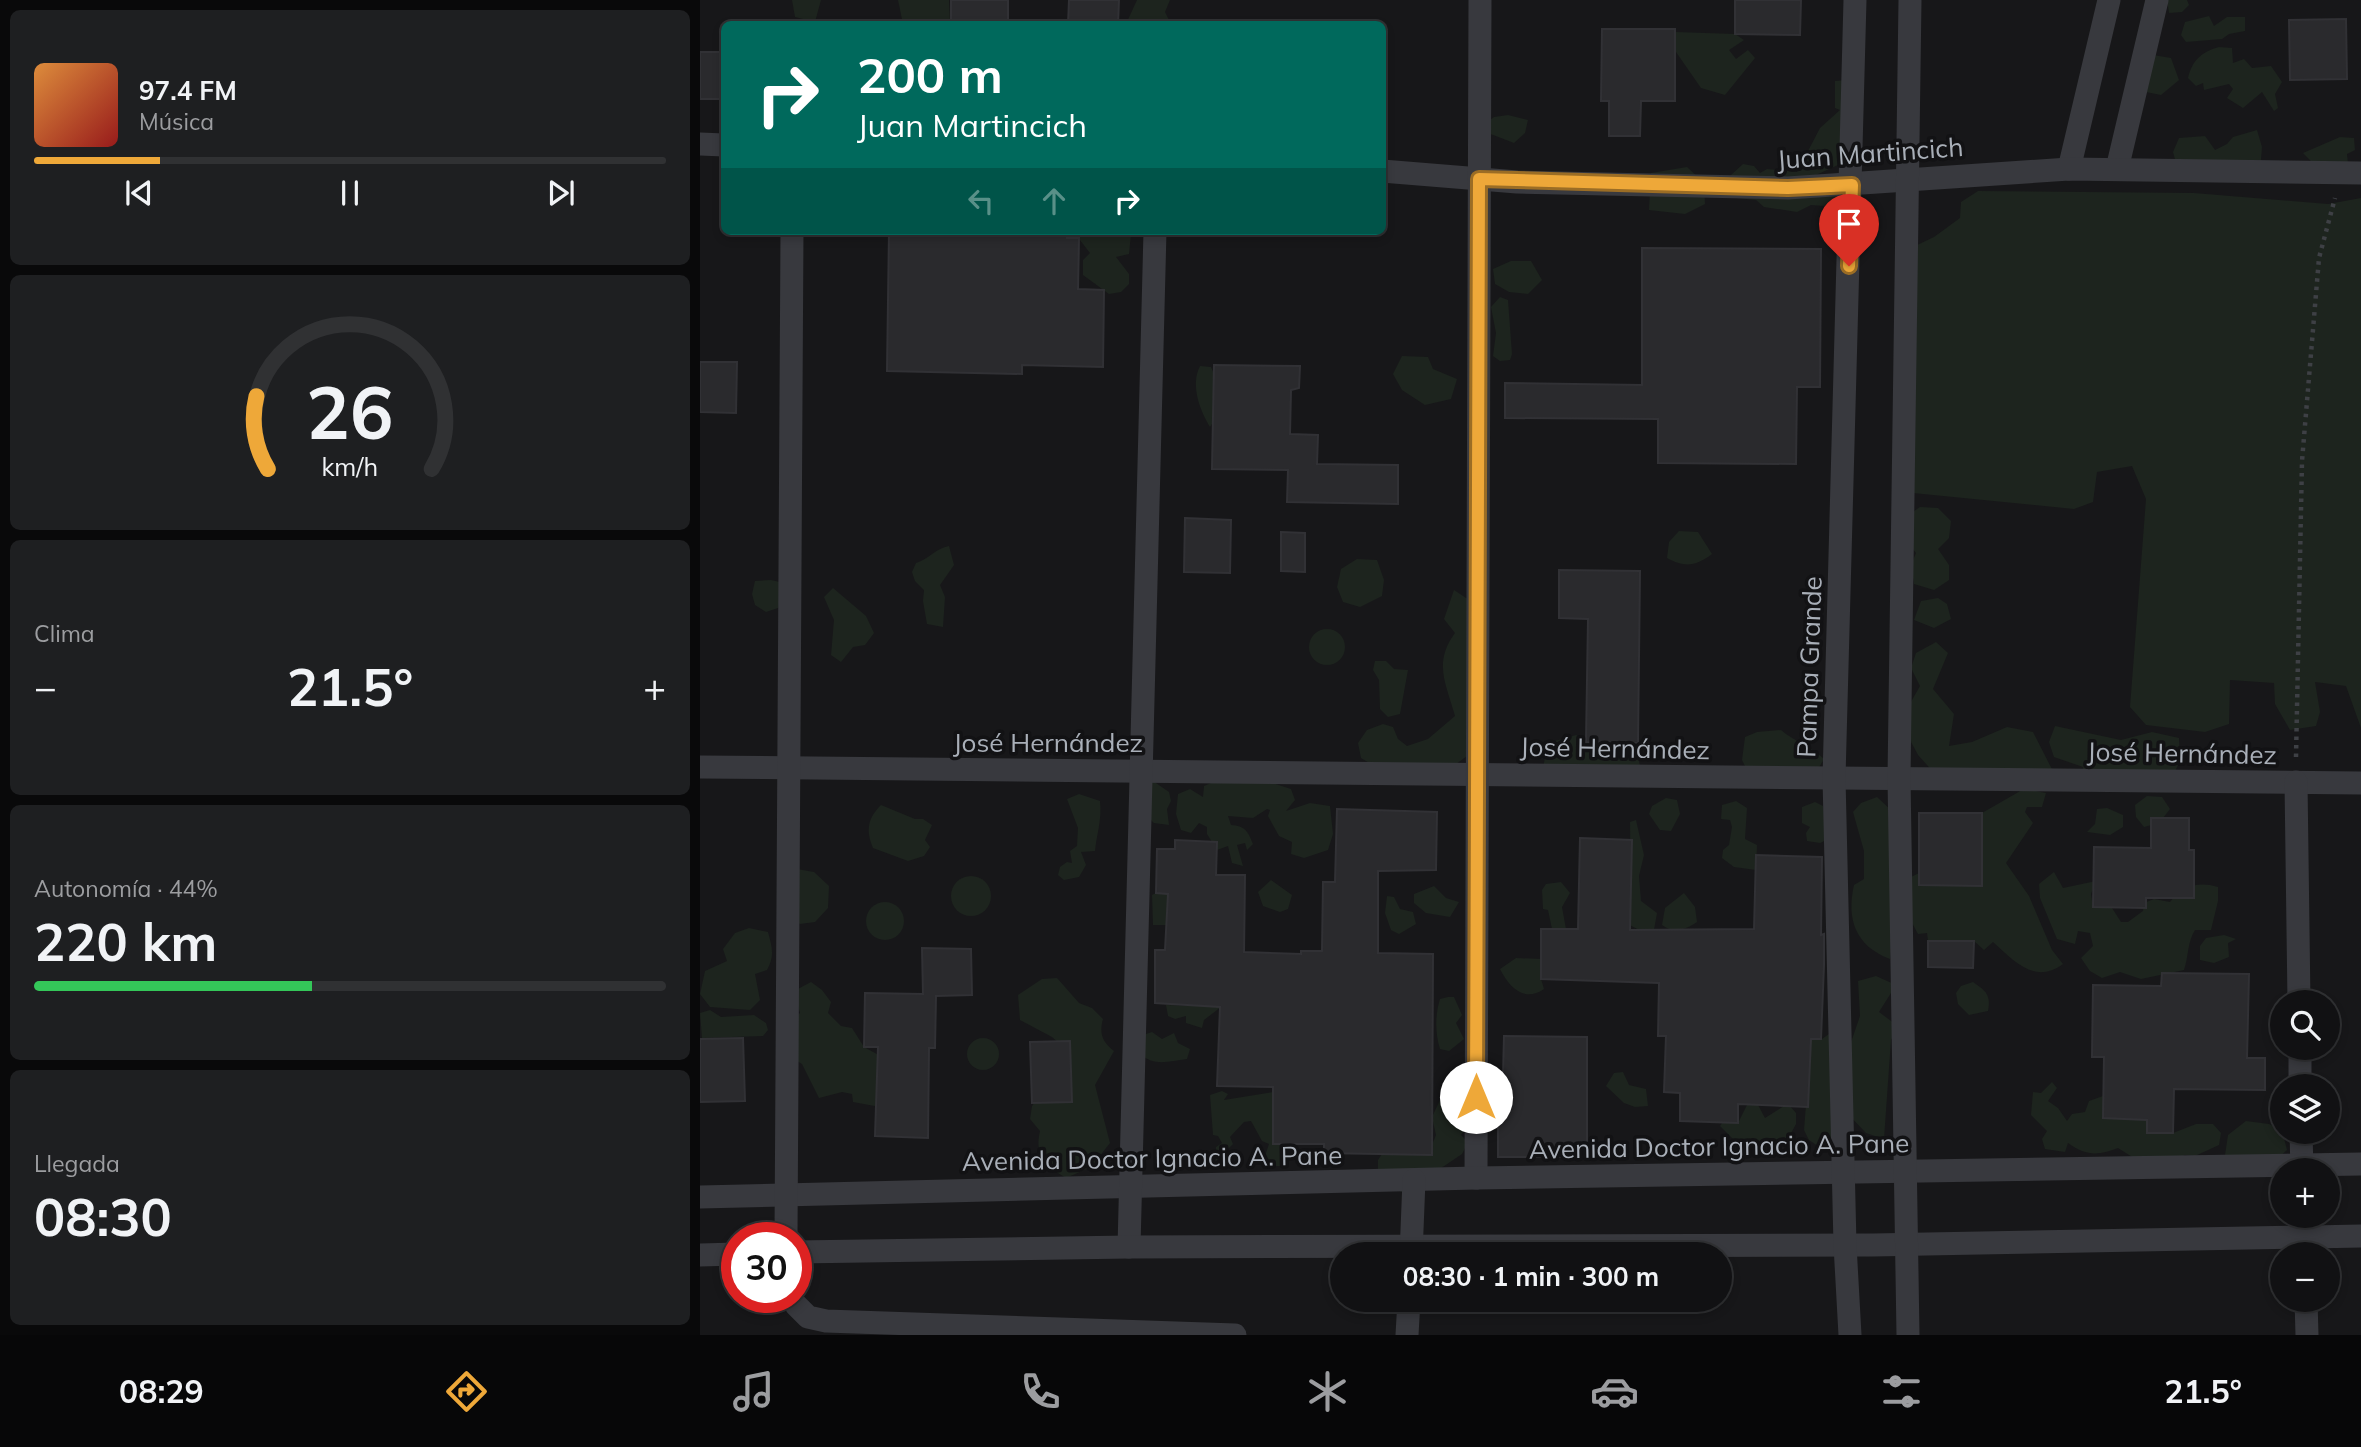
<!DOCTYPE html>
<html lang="es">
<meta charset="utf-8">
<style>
:root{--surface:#111113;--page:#1e1f21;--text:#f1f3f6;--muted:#9c9da0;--line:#303133;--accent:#eea839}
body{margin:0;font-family:Mulish,sans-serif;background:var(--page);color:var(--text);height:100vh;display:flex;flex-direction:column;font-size:26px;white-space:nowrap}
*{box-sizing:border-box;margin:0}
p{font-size:23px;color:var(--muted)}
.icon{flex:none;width:38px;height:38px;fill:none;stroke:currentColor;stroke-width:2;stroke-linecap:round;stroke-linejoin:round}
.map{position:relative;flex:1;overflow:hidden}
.panel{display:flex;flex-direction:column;gap:10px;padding:10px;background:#09090a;width:700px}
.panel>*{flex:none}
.top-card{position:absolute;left:21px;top:21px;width:665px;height:214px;border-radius:10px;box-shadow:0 4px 10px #0003,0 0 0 2px var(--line);background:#00695c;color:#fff;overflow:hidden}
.fabs{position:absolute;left:1570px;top:990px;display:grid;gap:14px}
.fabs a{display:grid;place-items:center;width:70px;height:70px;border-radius:50%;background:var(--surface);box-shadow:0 4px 10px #0003,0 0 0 2px var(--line);font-size:35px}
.speed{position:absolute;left:21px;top:1222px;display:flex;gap:14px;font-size:35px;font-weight:700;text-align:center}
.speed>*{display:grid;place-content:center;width:91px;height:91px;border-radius:50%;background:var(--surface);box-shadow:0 4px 10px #0003,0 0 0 2px var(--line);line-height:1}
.speed .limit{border:10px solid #d22;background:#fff;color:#111}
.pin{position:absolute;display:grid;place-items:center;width:60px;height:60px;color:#fff;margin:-72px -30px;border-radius:50% 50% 50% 0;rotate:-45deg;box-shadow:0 0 7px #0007}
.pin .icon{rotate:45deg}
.me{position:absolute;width:77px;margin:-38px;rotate:0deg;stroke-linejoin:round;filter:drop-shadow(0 0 5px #0008)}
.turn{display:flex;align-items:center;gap:24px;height:147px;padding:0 21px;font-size:32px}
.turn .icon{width:91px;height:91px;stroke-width:2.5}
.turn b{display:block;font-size:49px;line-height:60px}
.lanes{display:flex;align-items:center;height:66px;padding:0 21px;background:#0003;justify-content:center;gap:35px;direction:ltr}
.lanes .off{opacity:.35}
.big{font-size:52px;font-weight:700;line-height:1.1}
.panel .widget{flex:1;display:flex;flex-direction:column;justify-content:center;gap:10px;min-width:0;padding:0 24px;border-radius:10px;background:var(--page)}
.panel .dial{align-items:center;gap:0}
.dial svg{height:182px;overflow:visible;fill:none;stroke:var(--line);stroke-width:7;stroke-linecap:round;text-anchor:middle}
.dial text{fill:var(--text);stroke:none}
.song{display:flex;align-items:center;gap:21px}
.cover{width:84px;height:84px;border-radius:10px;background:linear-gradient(135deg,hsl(30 70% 55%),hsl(0 70% 35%))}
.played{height:7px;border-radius:4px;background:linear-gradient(90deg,var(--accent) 20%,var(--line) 20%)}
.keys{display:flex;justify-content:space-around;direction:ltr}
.heat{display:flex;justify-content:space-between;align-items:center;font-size:38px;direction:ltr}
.charge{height:10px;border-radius:5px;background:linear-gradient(90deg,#34c759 44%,var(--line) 0)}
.trip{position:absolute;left:630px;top:1242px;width:402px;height:70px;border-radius:35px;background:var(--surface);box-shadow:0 4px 10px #0003,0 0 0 2px var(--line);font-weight:700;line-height:70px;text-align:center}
.menu{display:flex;height:112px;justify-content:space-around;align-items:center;background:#070708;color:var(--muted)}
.menu .icon{width:49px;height:49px}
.menu .active{color:var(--accent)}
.menu b{font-size:32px;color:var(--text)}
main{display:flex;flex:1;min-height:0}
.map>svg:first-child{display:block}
.green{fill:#1d241e}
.building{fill:#2a2a2d;stroke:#313135;stroke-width:2}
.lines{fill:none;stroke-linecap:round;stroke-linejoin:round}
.path{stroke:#3e4045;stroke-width:4.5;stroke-dasharray:3.5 5;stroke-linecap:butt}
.street{stroke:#38393e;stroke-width:23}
.route-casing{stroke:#9b6d25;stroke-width:18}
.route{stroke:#eea839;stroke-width:12}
.labels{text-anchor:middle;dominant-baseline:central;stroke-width:7;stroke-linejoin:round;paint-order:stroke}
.street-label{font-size:26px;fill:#a9afb8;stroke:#121214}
</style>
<main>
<section class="panel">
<div class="widget">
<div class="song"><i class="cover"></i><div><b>97.4 FM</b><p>Música</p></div></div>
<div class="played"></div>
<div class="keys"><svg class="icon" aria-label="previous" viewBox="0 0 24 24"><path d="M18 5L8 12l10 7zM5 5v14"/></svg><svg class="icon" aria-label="pause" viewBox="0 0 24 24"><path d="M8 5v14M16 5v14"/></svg><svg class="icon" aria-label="next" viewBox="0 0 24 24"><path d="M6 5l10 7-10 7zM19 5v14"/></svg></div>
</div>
<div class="widget dial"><svg viewBox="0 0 100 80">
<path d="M14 69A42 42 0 1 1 86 69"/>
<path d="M14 69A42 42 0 0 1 9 37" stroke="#eea839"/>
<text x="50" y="56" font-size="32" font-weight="700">26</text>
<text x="50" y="72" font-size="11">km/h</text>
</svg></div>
<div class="widget"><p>Clima</p>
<div class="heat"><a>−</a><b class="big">21.5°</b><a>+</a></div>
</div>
<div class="widget"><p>Autonomía · 44%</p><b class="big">220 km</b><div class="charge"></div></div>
<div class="widget"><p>Llegada</p><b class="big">08:30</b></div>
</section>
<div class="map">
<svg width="1661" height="1335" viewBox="0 0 1661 1335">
<rect width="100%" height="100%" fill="#171719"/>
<g class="green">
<path d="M92,0H121L115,22L95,17Z"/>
<path d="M198,0H249L250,24H203Z"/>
<path d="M437,0H470L465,12L471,24H426Z"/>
<path d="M1467,0H1487L1489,5L1482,12L1469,13Z"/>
<path d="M1509,16L1514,26L1527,17H1545V31L1529,34L1522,39L1486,42L1481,35L1485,22Z"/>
<path d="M976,32L1035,34L1044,40L1029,50L1036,59L1048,50L1055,58L1025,95L1001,88L976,52Z"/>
<path d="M1519,47L1532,48L1533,63L1544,59L1552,68L1571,66L1582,82L1575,94L1578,108L1574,111L1562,92L1543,108L1527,98L1533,89L1529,84L1504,90L1503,83L1496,86L1488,78C1492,61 1501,52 1519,47Z"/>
<path d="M1453,55L1471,58L1479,80L1461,95L1446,92Z"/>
<path d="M1148,80L1140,164L1116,175L1142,195L1124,206L1111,205L1097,212L1064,207L1056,200L1036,198L1031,175L1043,164L1054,166L1060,173L1067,169L1097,172L1120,128L1140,110L1135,108V81Z"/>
<path d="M808,115L828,120L825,133L814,143L788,133L786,123L794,117Z"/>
<path d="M1557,130L1562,147L1560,172L1478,170L1473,152L1479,138L1505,136L1515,150L1527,144L1533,137Z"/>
<path d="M1640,137L1654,138L1655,150L1647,154L1649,173L1612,162L1603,153Z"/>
<path d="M987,167L1004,183L1005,204L985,214L949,210L951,173Z"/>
<path d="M1278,191L1494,193L1628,204L1661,198V728L1646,686L1615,682L1620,712L1616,726L1590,730L1575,704L1574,683L1530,680L1529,724L1505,732L1446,725L1430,707L1446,499L1432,466L1397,472L1393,502L1374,509L1213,493V247L1234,237L1260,218L1261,202Z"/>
<path d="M373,231H428L431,234L429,254L416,257L429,274V284L421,292L409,294L383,275V260L390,253Z"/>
<path d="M811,261H831L842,280L828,294L809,292L795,284L793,269Z"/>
<path d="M800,297L808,300L812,354L810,360L800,361L793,356L796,333L791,307Z"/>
<path d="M702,356L728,357L733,369L757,379L751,399L725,405L702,390L693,374Z"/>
<path d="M500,366L511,367C520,387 522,408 510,427C500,411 490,385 500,366Z"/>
<path d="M1220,507L1238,508L1251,521L1249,538L1238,549L1249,565V580L1234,590L1214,584L1211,565L1216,553L1203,536L1210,514Z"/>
<path d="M979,531L998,532L1012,554C996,566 985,568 967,558L969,542Z"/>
<path d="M249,546L254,565L240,585L245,597L243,627L227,624L223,601L224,590L215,581L212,572L216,563C229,559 236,548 249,546Z"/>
<path d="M657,559L677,560L684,580L682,596L660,607L643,602L637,587L641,569Z"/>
<path d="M71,580L84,583L78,608L66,612L55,605L52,594L55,581Z"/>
<path d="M133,588L166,616L174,633L165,645L153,647L141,662L131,655L134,620L124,597Z"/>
<path d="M754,590L766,598L778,599L767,756L748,770L671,764L661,758L658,743L667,730L683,724L693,727L698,739L707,746L728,739L755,716C746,683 733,663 755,633L744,619Z"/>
<path d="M1238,598L1247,604L1251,619L1234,628L1214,620L1221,601Z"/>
<circle cx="627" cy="647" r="18"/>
<path d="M1236,642L1248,653L1233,689L1254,714L1249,746L1272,742L1307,727L1333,732L1358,781L1331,790L1346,793L1342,807H1327L1325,812L1333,823L1306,863L1329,896L1352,950L1363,964C1335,985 1314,961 1293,942L1284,950L1274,941H1228L1227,933L1218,934L1210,919L1207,879L1219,873V885H1282V813L1322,790L1236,775L1218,755L1200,721L1220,686L1211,668L1216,653Z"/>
<path d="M675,661H686L694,669L708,670L700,714L688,717L680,709L679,680L673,670Z"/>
<path d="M1355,726L1421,740L1452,732L1479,738L1480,761L1466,790L1384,789L1383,767L1354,757L1349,742Z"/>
<path d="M1081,730C1095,742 1111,746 1124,759L1118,769L1048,772L1042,760L1045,737L1057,732Z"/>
<path d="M876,735L891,741L900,740L906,751L937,752L940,766L843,769L845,757L855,741Z"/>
<path d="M520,779L566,781L591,789L595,800L586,811L610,803L630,806L633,834L628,850L604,858L591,854L592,842L579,836L568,816L570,810L567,809L553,818L528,816L531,825C545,826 548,831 553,844L547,850L545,843L537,845L543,866L532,863L528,846L517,850L507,834V827L499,823L491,833L481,830L476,814L478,794L490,789L503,797L504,786Z"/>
<path d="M453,781L469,792L471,801L467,809L469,825L454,823L447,816L444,786Z"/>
<path d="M379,794L400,801C402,821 397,832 395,851L381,852L386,865L379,877L364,880L358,875L360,867L367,862L372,863L370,851L377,846L378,828L367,799Z"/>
<path d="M1447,796L1462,797L1470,809L1459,823L1444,827L1436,817L1435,805Z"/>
<path d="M1177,797L1194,813L1196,894L1190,959C1156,946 1146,920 1154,885L1164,879V851L1153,812L1161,803Z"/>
<path d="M966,798L977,800L980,814L971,831L960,830L949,814L952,806Z"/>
<path d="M1036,801L1047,808L1045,839L1057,845L1056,870L1034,867L1022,858L1023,850L1029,845L1032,827L1030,820L1021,819L1022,805Z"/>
<path d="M1115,802L1123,806L1129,839L1120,843L1107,841L1106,833L1110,827L1102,823V807Z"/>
<path d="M181,805L215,819H223L232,825L225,840L230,847L224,856L208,861L173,848C166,831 167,819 181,805Z"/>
<path d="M1407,808L1423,815V827L1410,835L1387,832L1395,824L1397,809Z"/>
<path d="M936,820L944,855L939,876L941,901L957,913L954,930H939L930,925L926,911L931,904L930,822Z"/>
<path d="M97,869L114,872L129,886L128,908L115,922L100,924L86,918Z"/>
<path d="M1354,872L1363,888L1396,881L1391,894L1393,907L1412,908L1421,922H1428L1443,911L1444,903L1454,899L1470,902C1483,886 1498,881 1518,887V901L1511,930H1495C1487,943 1489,955 1484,970L1441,979L1420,972L1402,978L1390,971L1381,958L1393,946L1390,933L1378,931L1375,944L1357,939L1340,898L1339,884Z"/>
<circle cx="271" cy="896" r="20"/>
<path d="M571,880L592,895L588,909L580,912L563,906L558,892Z"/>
<path d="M861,882L870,893L862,907L866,929H852L848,910L843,909L842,890L846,884Z"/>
<path d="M734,886L746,898L759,902L750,917L726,913L714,903V894Z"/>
<path d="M456,893L468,894L467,908H492L467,925H453L452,895Z"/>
<path d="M984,893L995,907L997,922C985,930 974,934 962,925L965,908Z"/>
<path d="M687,896L694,897L700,909L713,912L716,924L699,934L691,930L685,913Z"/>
<circle cx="185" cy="921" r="19"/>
<path d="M49,928L68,932C72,947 75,956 67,970L55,974L60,1000L50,1010L10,1007L0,994L5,971L27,961L23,949L35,933Z"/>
<path d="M1524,935L1536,939L1528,943L1529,957L1514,963L1500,960V946L1506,938Z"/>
<path d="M816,958L841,959V979L844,989C824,1003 809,987 800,969Z"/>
<path d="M1176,976L1196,985L1179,1012L1199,1027L1191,1040L1184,1139L1166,1133L1149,1115L1147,1054L1160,1016L1158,981Z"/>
<path d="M357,978L379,1003L392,1008L403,1019C399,1033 402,1042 414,1051L395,1085L410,1143L391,1167L366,1178C346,1166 334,1156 340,1131L330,1119L332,1106L339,1097L347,1103L357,1094L367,1050L352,1037L320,1020L318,995L342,979Z"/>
<path d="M111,982L122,990L131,1002L128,1013L141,1026L152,1028L164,1047L184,1058L180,1107L153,1102L152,1094L142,1092L119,1098L102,1064L90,1057L92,1021L100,1013L94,991Z"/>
<path d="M1273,982C1286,991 1291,995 1288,1011L1269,1015L1258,1004L1256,993L1261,986Z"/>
<path d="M748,997H754L762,1015L756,1023L764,1039L749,1051L740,1049C735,1033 735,1015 740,999Z"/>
<path d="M530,1000L504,1020L502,1028L486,1023V1016L475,1019L468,1016L466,1005L495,1006Z"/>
<path d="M10,1010L21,1017L54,1015L66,1023L68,1030L63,1036L2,1038L0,1013Z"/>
<path d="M452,1032L462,1039L474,1033L478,1043L490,1049L487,1059C469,1061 455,1067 440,1054V1036Z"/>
<path d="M1129,1034L1133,1142L1118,1146L1109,1140L1104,1130L1111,1040L1122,1039Z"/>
<circle cx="283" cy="1054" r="16"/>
<path d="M923,1072L929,1085L946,1089L948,1106L935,1107L924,1103L906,1086L914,1073Z"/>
<path d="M1352,1082L1357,1088L1348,1101L1358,1108L1367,1121L1372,1114L1385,1112L1389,1101L1403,1096V1118L1447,1119V1133H1473L1496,1124H1513L1521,1133L1519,1145L1495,1156L1484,1155L1479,1167H1448L1418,1148C1398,1156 1386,1156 1368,1143L1365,1152L1345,1149L1342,1139L1347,1131L1331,1115L1333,1092L1341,1093Z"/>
<path d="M522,1091L528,1094L524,1100L573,1092L574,1144H586L584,1166H572L565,1156L569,1144L562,1141L551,1121L544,1122L530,1137L533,1144L516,1161V1147L522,1143L518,1136L513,1135L510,1095Z"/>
<path d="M749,1096L768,1106L772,1119L761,1135L768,1142L762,1154L704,1193L678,1181V1160L684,1151L732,1145L736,1135L732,1117L740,1100Z"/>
<path d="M1047,1105H1058L1065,1118L1084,1106H1090L1096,1113V1124L1088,1139L1084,1137L1072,1141L1065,1149L1050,1143L1038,1144L1020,1126L1022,1123H1038Z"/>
<path d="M1546,1121L1569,1124L1582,1130L1587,1150L1570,1165L1525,1155L1528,1135Z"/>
</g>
<g class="building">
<path d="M251,0H308V24L251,23Z"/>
<path d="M369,0H419L418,24H368Z"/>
<path d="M1035,0H1101L1100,35L1035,34Z"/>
<path d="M1646,19L1647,79L1590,80L1589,20Z"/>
<path d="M902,29H975V101H941L940,136H909V101H901Z"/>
<rect x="0" y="52" width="24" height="47"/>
<path d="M189,231H367V238H379L378,289L404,290L403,367L322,365V374L187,371Z"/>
<path d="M942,248L1121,249L1120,387H1097L1096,464L958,463V419L805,418V383L942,385Z"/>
<path d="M0,362H37L36,413L0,412Z"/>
<path d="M514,365L600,366L599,388L591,390L590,434L618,435L617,464L698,465V504L587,502L588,470L512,469Z"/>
<path d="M485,518L531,520L530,573L484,572Z"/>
<path d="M581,532L605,533V572L581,571Z"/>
<path d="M859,570L940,571L938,743L886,742L888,619L859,618Z"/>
<path d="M637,809L737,812L736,870L678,871V953L733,954L732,1155L624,1153V1144H573V1087L517,1086L520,1007L455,1003V950H465L468,894L456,893L457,849H475V840L517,842L516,875H545L544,952L601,954V951H622L623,882H635Z"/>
<path d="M1219,813H1282V886L1219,885Z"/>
<path d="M1451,818H1489V850H1494V898H1446V908L1393,907L1394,847L1451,848Z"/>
<path d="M880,838L932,840L930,930L1054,929L1056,855L1122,857L1121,935L1124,934V965L1121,1039H1111L1108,1107L1038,1104V1123L980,1121V1093L964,1092L966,1036H958L959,983L841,979V929H878Z"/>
<path d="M1228,941H1274L1273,968L1228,967Z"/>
<path d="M222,948L271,949L272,995L236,996L235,1048H229L228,1138L175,1136L178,1047H164L165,993L223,994Z"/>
<path d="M1462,973L1549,974L1547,1058H1565V1090L1474,1089L1473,1133H1447V1120L1403,1118L1404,1057H1392L1393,985L1461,986Z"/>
<path d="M804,1036L887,1037V1157H798V1074L803,1075Z"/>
<path d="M43,1038L45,1101L0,1102V1039Z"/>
<path d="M370,1041L372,1102L332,1103L330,1042Z"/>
</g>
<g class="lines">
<path class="path" d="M1596,757L1602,461L1619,258L1635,198"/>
<g class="street">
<path d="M0,144L24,145"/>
<path d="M1369,169L1409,0"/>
<path d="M1417,169L1457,0"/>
<path d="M682,171L817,182L1088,188L1369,169L1661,173"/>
<path d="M0,767L1661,783"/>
<path d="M1596,782L1599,1003"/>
<path d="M1600,1048V1087"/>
<path d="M1601,1132L1602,1171"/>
<path d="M776,1178L780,0"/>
<path d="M0,1197L776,1178L1661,1164"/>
<path d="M1603,1216L1604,1255"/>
<path d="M86,1237L92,231"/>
<path d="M429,1247L455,231"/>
<path d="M96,1252L429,1247L1173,1245L1661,1236"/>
<path d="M0,1255L37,1254"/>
<path d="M711,1255L714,1180"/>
<path d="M1606,1300L1607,1335"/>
<path d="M96,1305L108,1317L126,1321L535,1335"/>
<path d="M707,1335L709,1300"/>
<path d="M1150,1335L1145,1245L1134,778L1155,0"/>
<path d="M1208,1335L1199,778L1210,0"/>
</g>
</g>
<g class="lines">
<g class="route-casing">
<path id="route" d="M776,1097L779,179L1088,188L1152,185L1149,266"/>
</g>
<use href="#route" class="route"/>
</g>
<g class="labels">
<g class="street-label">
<text transform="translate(1170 153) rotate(-4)">Juan Martincich</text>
<text transform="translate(1109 667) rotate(-88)">Pampa Grande</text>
<text x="348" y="742">José Hernández</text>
<text transform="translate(915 748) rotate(1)">José Hernández</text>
<text transform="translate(1482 753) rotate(1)">José Hernández</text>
<text transform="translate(1019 1146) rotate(-1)">Avenida Doctor Ignacio A. Pane</text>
<text transform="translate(452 1158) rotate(-1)">Avenida Doctor Ignacio A. Pane</text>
</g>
</g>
</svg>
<div class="fabs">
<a><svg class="icon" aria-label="search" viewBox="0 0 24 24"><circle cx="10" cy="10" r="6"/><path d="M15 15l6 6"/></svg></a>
<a><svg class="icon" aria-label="layers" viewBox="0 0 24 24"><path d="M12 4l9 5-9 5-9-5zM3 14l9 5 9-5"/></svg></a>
<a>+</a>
<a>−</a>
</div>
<div class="speed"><div class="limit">30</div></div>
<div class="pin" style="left:1149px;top:266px;background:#d93025"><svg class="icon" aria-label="arrive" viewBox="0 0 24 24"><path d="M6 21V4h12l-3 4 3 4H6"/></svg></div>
<svg class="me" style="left:776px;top:1097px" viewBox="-20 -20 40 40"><circle r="19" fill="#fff"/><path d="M0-13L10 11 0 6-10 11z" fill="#eea839"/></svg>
<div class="trip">08:30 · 1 min · 300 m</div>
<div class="top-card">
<div class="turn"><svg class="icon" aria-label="right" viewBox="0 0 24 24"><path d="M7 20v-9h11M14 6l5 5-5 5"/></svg><div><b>200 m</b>Juan Martincich</div></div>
<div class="lanes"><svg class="icon off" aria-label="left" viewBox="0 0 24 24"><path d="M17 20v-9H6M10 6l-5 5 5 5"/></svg><svg class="icon off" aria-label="ahead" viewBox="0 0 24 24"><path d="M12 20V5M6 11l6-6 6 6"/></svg><svg class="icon" aria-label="right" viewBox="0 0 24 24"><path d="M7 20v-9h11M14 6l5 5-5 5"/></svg></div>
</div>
</div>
</main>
<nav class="menu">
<b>08:29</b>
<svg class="icon active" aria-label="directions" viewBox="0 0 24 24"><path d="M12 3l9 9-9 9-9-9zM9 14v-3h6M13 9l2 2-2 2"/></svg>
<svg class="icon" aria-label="music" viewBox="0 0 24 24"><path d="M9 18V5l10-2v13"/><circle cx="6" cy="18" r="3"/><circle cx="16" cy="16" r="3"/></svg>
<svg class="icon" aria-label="phone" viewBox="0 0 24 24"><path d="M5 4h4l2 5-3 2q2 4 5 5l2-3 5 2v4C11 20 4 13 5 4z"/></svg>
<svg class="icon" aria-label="climate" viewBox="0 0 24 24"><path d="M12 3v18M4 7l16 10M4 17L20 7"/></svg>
<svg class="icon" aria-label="car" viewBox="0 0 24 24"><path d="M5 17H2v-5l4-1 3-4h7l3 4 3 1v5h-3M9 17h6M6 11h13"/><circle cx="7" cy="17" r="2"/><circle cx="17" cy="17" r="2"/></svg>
<svg class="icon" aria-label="filters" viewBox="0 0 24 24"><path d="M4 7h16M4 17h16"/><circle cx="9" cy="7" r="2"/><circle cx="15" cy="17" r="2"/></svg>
<b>21.5°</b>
</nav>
